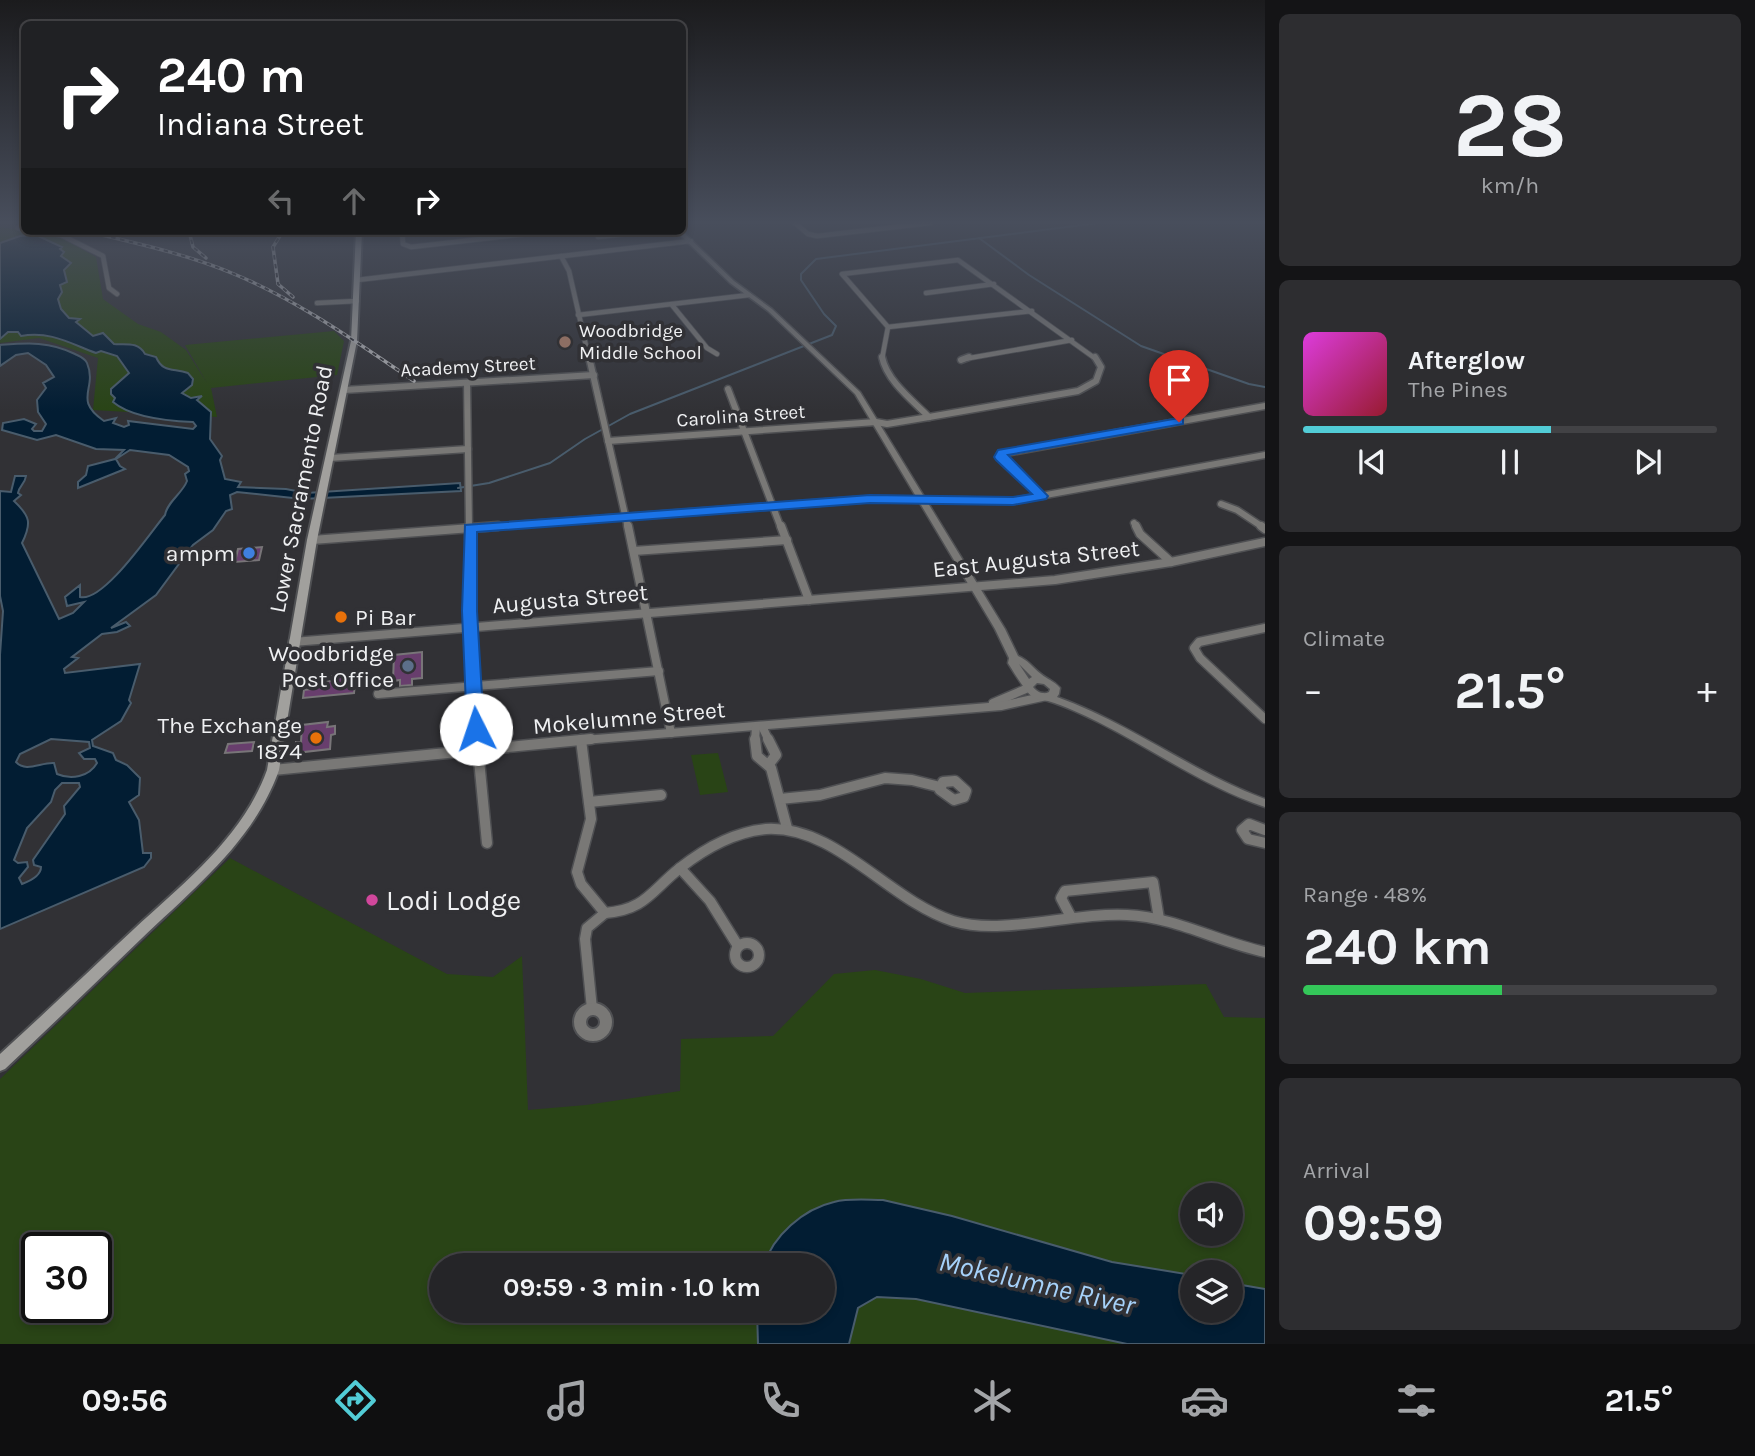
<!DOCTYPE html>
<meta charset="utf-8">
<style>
:root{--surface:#252528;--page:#2d2d30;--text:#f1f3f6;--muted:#a3a5a8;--line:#424245;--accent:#52ccd6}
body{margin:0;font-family:Karla,sans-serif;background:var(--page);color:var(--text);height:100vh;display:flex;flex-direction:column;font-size:26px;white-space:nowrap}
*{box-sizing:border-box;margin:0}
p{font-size:23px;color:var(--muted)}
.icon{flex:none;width:38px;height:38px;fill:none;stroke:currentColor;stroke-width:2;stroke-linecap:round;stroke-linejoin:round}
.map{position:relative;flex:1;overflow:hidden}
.sheet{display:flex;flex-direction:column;gap:14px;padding:14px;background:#141416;width:490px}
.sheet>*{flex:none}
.top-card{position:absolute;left:21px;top:21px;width:665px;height:214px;border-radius:10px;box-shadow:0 4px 10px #0003,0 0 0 2px var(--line);background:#202124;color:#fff;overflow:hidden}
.fabs{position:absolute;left:1180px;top:1183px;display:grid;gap:14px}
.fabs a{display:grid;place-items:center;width:63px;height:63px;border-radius:50%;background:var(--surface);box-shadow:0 4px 10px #0003,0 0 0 2px var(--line);font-size:35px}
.speed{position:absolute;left:21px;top:1232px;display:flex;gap:14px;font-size:35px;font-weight:700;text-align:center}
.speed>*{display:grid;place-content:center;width:91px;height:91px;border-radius:50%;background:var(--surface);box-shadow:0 4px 10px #0003,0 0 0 2px var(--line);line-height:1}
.speed .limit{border:4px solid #111;border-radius:10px;background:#fff;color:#111}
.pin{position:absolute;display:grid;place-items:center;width:60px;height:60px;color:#fff;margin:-72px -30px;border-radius:50% 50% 50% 0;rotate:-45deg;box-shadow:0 0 7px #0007}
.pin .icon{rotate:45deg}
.me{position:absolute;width:77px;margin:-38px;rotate:356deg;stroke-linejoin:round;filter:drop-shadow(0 0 5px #0008)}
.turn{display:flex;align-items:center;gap:24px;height:147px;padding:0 21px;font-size:32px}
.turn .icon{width:91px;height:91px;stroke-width:2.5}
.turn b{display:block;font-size:49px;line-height:60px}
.lanes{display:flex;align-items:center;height:66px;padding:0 21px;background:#0003;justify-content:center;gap:35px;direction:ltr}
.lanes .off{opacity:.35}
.big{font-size:52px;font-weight:700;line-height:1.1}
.sheet .widget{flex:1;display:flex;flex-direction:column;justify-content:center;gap:10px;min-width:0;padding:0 24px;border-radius:10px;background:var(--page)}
.sheet .dial{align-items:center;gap:0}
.dial b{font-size:91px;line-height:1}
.song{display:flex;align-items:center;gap:21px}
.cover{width:84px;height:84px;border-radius:10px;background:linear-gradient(135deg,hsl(300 70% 55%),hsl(350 70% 35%))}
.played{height:7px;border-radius:4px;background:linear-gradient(90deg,var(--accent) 60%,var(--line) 60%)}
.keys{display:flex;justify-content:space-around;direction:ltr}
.heat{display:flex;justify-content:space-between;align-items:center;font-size:38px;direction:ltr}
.charge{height:10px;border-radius:5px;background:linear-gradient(90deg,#34c759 48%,var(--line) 0)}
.trip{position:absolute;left:429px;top:1253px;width:406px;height:70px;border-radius:35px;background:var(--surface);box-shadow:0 4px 10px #0003,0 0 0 2px var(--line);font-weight:700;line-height:70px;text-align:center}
.tab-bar{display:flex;height:112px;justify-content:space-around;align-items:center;background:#0f0f10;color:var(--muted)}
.tab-bar .icon{width:49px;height:49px}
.tab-bar .active{color:var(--accent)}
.tab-bar b{font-size:32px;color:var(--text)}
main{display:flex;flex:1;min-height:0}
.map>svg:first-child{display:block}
.green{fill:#294416;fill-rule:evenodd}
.water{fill:#021d33;stroke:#495c6c;stroke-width:2;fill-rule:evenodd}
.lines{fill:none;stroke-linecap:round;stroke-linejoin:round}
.stream{stroke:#495c6c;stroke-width:2}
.building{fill:#683e6d;stroke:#787578;stroke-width:2}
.minor-far4-casing{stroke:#4f5053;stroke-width:6}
.minor-far3-casing{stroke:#4f5053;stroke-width:9}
.minor-far2-casing{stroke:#4f5053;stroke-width:11}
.minor-far1-casing{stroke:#4f5053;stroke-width:13}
.minor-casing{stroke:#4f5053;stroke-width:16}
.tertiary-casing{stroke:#4f5053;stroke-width:3}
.secondary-casing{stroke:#4f5053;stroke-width:4}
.minor-far4{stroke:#797876;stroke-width:4.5}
.minor-far3{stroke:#797876;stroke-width:6}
.minor-far2{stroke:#797876;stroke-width:8}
.minor-far1{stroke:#797876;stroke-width:10}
.minor{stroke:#797876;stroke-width:12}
.tertiary{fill:#797876;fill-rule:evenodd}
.secondary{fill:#a1a09d;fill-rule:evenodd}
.rail-casing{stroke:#acadb0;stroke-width:3.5}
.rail{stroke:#313135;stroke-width:2;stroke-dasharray:4.5;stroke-linecap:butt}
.route{fill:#1a73e8;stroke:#114b97;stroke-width:2}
.education-dot{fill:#8d6e63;stroke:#313135;stroke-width:2.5}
.shop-dot{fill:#3f7fe0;stroke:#313135;stroke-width:2.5}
.food-dot{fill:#e8710a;stroke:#313135;stroke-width:2.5}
.service-dot{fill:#5c6f8a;stroke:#313135;stroke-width:2.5}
.hotel-dot{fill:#d1479c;stroke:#313135;stroke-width:2.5}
.labels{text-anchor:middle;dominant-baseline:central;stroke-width:7;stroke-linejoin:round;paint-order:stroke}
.far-poi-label{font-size:19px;fill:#eff0f2;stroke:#313135;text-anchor:start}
.far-street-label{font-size:19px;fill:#eff0f2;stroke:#313135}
.street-label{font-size:23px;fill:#eff0f2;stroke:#313135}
.poi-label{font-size:23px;fill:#eff0f2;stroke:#313135;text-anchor:end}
.near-poi-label{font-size:28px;fill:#eff0f2;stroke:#313135;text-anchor:start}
.near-water-label{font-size:28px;font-style:italic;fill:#a6d1f9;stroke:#313135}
</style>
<main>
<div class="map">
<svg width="1265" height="1344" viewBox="0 0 1265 1344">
<rect width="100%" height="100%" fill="#313135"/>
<g class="green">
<path d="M0,227L56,235L96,257L103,299L138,324L161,332L186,350L207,383L185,345L334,331L344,341L337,375L211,388L217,417L93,410L98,358L39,338L0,343Z"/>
<path d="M718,753L728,792L700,795L691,755Z"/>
<path d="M230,858L447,974L493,977L522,956L528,1110L586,1105L680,1091L681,1039L773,1036L834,974L875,970L921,979L965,993L1206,984L1224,1017L1265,1018V1344H0V1079ZM1192,1195H1230V1234H1192ZM37,1248H96V1307H37ZM441,1265H822V1311H441ZM1192,1272H1230V1311H1192Z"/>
</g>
<g class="water">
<path d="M36,235L62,247L60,249L64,252L61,256L71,263L64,270L67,282L60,285L62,292L58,299L61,309L69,318L80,319L76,322L93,336L103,333L114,344C125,345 138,341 145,354L156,357C163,373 173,368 188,373L193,379L192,385L182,393L191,398L202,396L197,400L211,412L210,439L222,456L220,460L225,479L241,482L238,487L286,489L306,493L460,483L461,491L302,499L237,492L230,495L232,509L226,511L213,530L193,545L156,595L111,628L126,622L130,626L117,632L102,634L72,657L78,658L64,669L65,673L140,664L129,700L131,703L121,721L92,740L93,746L113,753L116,760L127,765L140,778L139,795L129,802L139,820L143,853H151V858L144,867L0,929V655L3,611L0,596V491L11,492L15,476H26C25,484 19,486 18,493L21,495L14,501C30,516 32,523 22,543L59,619L73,613L84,602L67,606L65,597L80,585V597C103,603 150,533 165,515C167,502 182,494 187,481L185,474L189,471L188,467L169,455L130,450L116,459L120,466L125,469L78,488V482L86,475L88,466L115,459L124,450L96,449L56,435L37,440L2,430L3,423L24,419L36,424L32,429L34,431H42L46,424L38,412L37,400L46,388L43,383L54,377L46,365L28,353L16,355L0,366V345C27,343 49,341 75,354C79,356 85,358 87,363C98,389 72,399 104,421L116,418L113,423L124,427L129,425L128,421L193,429L196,426L193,422C168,421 132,418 113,402L115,398L111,394V389L129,373L117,356L101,351L96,353C69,343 51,331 21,336L18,332H8L0,339V243L20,236ZM51,739L89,742L90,748L79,753L84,759H95L97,763C89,777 71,780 57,774L54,763C41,762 26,773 16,762L20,754ZM62,783H79L80,787L64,806L65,814L33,860L34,865L41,867C41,876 30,881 22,884L19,878L28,867L27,862L18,863L14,860L27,828L51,802L55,790Z"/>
<path d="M883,1200L952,1216L1112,1262L1192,1275V1311H1230V1283L1265,1289V1344H1127L916,1299L877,1297L858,1308L849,1344H758L757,1311H822V1265H764C773,1236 803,1209 834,1202C849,1198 868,1200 883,1200Z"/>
</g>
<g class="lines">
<g class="stream">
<path d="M979,238L1029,275L1141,346L1249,384L1265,387"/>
<path d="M458,488L489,483L550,463L585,439L630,414L832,335L836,326L824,314L801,280V274L816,259L1098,223"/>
</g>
</g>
<g class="building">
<path d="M262,547L259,560L235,562L238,549Z"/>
<path d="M422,652V678L412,679V685L400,686V680L393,681L394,655Z"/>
<path d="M356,674L354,693L303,698L304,690L311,689L312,682L332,681V676Z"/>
<path d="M328,722L327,727L335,726V734L331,735L330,749L295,753L296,742H301L302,725Z"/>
<path d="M254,742L252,751L225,753L228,744Z"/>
</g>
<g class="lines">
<g class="minor-far4-casing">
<g id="minor-far4">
<path d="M22,223L18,228L24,230"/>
<path d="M795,223L808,234L817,236L930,223"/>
<path d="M40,231L61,235L103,256L109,288L117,294"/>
<path d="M364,231H377"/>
<path d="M402,231L403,244L411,247L552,231"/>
<path d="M598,237L642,232"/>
<path d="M561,256L569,271L589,359"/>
<path d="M357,280L691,241"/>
<path d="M926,293L994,284"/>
<path d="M317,303L357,301"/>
<path d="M672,305L707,348L717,354"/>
<path d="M578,315L749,295"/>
<path d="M888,327L1032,311"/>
<path d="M882,359L888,327L842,274L958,260L1096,359"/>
<path d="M964,359L1072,340"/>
</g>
</g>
<g class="minor-far3-casing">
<g id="minor-far3">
<path d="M589,357L628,528"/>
<path d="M882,357C887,381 912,400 929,417"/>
<path d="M961,360L969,357"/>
<path d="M467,383L469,528"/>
<path d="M728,389L781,528"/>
<path d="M344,390L594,375"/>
<path d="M929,417L1078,391L1096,381L1101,367L1095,357"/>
<path d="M608,441L876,422L887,424L929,417"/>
<path d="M330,458L468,449"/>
<path d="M1042,496L1000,454L1265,406"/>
<path d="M1221,504L1237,510L1264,528"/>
<path d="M1134,523L1137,528"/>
<path d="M475,528L870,499L1013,501L1265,455"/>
</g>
</g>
<g class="minor-far2-casing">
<g id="minor-far2">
<path d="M469,526L472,686L477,741"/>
<path d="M628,526L671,733"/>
<path d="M781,526L809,600"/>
<path d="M1136,526L1140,534L1171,562"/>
<path d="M1261,526L1265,529"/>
<path d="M312,540L498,526"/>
<path d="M634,551L787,540"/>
<path d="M1265,628L1199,642L1194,648L1200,658L1265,719"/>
<path d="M293,642L1055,580L1171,562L1265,542"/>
<path d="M378,694L659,671"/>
<path d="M993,703L1028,688"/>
<path d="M762,726L769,741"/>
<path d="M572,741L1001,706L1042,697"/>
<path d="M755,741L756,727"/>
</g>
</g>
<g class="minor-far1-casing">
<g id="minor-far1">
<path d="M477,739L487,843"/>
<path d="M755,739L757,756L771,768L787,828"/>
<path d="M768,739L776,755L769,764"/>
<path d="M581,740L591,819L577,872L581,884L605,913"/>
<path d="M273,770L591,739"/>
<path d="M955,781L966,791L964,797L954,800L940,790L943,782Z"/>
<path d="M780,799L820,795L885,778L912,780L940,787"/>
<path d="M589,802L661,795"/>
<path d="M1265,830L1249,824L1242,830L1248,839L1265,843"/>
<path d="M680,868L710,901L738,946"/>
<path d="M605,913C645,910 651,891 680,868C704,849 734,832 766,829C836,825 888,900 953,921C1002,936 1073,912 1127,915C1175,917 1218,942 1265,952"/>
<path d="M1071,917L1061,898L1065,891L1153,882L1159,919"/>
<circle cx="747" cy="955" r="12"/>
<path d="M592,1009L585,939L587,928L605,913"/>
</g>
</g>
<g class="minor-casing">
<circle id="minor" cx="593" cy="1022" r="13"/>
</g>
<g class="tertiary-casing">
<path id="tertiary" d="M676,231H682L734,281L772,309L860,392L1005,629L1018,656C1028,660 1033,668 1041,674C1048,680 1053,680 1060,688L1059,694L1057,697C1130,723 1192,772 1265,799V807C1205,787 1154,750 1098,722C1082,714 1065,706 1048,701C1043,700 1037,700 1033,697C1027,694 1013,671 1008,663L1009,658L995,629L855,394L768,311L730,283ZM1019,664L1032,677L1029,679ZM1037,683L1044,684L1050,689L1049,692C1043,695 1037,692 1033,687Z"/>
</g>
<g class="secondary-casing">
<path id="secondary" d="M356,231H362L357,341L317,540L279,770C254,841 194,888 141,939C96,982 51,1026 5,1069L0,1071V1054C45,1013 89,971 134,929C185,882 243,837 267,770L307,540L351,341Z"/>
</g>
<use href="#minor-far4" class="minor-far4"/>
<use href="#minor-far3" class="minor-far3"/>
<use href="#minor-far2" class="minor-far2"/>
<use href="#minor-far1" class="minor-far1"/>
<use href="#minor" class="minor"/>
<use href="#tertiary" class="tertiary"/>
<use href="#secondary" class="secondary"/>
<g class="rail-casing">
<g id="rail">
<path d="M85,231C135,243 187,254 234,274C299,301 356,342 414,381"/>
<path d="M189,231L193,247L206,258"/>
<path d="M283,231L273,247L278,284L293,297"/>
</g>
</g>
<use href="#rail" class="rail"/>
</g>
<linearGradient id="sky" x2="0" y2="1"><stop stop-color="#1b1b1d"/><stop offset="0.54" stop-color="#484e5c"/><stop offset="1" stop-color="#484e5c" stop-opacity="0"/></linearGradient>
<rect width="1265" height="411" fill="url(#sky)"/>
<path class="route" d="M1179,418L1183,419V424L1008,455L1048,496L1046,499L1013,505L870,503L477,532V611L484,729L476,735L467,729L462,611L465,525L870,495L1013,497L1032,494L996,460L994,457L998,450Z"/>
<circle class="education-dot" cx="565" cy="342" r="7"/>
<circle class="shop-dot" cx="249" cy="553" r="7"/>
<g class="food-dot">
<circle cx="341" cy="617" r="7"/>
<circle cx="316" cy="738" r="7"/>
</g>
<circle class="service-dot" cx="408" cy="666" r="7"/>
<circle class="hotel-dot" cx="372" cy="900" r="7"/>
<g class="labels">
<g class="far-poi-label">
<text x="579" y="331">Woodbridge<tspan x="579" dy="22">Middle School</tspan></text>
</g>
<g class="far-street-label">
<text transform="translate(468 367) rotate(-3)">Academy Street</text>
<text transform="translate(741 416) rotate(-4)">Carolina Street</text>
</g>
<g class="street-label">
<text transform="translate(301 489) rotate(-79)">Lower Sacramento Road</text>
<text transform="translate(1036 559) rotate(-6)">East Augusta Street</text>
<text transform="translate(570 599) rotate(-5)">Augusta Street</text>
<text transform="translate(629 718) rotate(-5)">Mokelumne Street</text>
</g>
<g class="poi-label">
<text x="235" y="553">ampm</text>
<text x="355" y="617" text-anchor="start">Pi Bar</text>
<text x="394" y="653">Woodbridge<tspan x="394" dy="26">Post Office</tspan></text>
<text x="302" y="725">The Exchange<tspan x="302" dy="26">1874</tspan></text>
</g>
<g class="near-poi-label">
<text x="386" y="900">Lodi Lodge</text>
</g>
<g class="near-water-label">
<text transform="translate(1037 1283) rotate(13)">Mokelumne River</text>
</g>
</g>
</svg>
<div class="fabs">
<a><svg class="icon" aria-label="sound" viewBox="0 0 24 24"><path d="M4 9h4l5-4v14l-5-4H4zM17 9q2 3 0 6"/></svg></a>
<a><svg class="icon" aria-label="layers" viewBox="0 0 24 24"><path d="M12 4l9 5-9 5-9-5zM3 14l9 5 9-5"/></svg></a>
</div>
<div class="speed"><div class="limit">30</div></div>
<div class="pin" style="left:1179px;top:422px;background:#d93025"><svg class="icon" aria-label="arrive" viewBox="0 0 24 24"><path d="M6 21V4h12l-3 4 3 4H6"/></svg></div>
<svg class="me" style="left:476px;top:729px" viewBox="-20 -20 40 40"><circle r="19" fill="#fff"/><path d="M0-13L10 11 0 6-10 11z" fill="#1a73e8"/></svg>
<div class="trip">09:59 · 3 min · 1.0 km</div>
<div class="top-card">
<div class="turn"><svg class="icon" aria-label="right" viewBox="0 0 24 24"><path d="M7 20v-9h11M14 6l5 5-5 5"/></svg><div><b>240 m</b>Indiana Street</div></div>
<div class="lanes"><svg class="icon off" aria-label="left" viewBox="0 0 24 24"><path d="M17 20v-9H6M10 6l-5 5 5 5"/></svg><svg class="icon off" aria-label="ahead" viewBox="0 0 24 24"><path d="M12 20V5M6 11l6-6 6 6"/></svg><svg class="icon" aria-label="right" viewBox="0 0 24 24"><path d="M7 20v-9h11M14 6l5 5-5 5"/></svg></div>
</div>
</div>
<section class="sheet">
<div class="widget dial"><b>28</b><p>km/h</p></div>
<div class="widget">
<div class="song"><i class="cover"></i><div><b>Afterglow</b><p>The Pines</p></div></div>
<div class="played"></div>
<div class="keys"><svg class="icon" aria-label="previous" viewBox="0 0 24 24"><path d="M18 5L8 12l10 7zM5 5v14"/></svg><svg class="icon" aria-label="pause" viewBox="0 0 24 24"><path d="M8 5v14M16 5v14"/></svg><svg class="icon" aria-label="next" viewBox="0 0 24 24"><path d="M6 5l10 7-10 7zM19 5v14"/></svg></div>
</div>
<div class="widget"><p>Climate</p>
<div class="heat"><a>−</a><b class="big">21.5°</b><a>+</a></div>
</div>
<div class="widget"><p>Range · 48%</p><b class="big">240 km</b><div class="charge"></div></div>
<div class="widget"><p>Arrival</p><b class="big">09:59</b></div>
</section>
</main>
<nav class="tab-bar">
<b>09:56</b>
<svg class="icon active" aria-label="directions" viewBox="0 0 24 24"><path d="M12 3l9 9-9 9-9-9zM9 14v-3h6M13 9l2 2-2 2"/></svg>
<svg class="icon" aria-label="music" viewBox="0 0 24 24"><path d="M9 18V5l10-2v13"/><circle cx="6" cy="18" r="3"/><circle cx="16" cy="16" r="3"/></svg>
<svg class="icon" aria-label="phone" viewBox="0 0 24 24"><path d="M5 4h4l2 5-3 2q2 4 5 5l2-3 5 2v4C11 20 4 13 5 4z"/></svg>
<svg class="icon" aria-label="climate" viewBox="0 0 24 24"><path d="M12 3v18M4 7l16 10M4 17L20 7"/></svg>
<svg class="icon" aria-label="car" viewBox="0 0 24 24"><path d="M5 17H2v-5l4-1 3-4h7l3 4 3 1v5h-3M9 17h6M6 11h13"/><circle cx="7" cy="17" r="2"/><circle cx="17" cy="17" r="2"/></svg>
<svg class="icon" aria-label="filters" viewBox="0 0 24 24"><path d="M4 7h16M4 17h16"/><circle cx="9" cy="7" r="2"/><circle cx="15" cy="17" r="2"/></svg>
<b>21.5°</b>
</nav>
